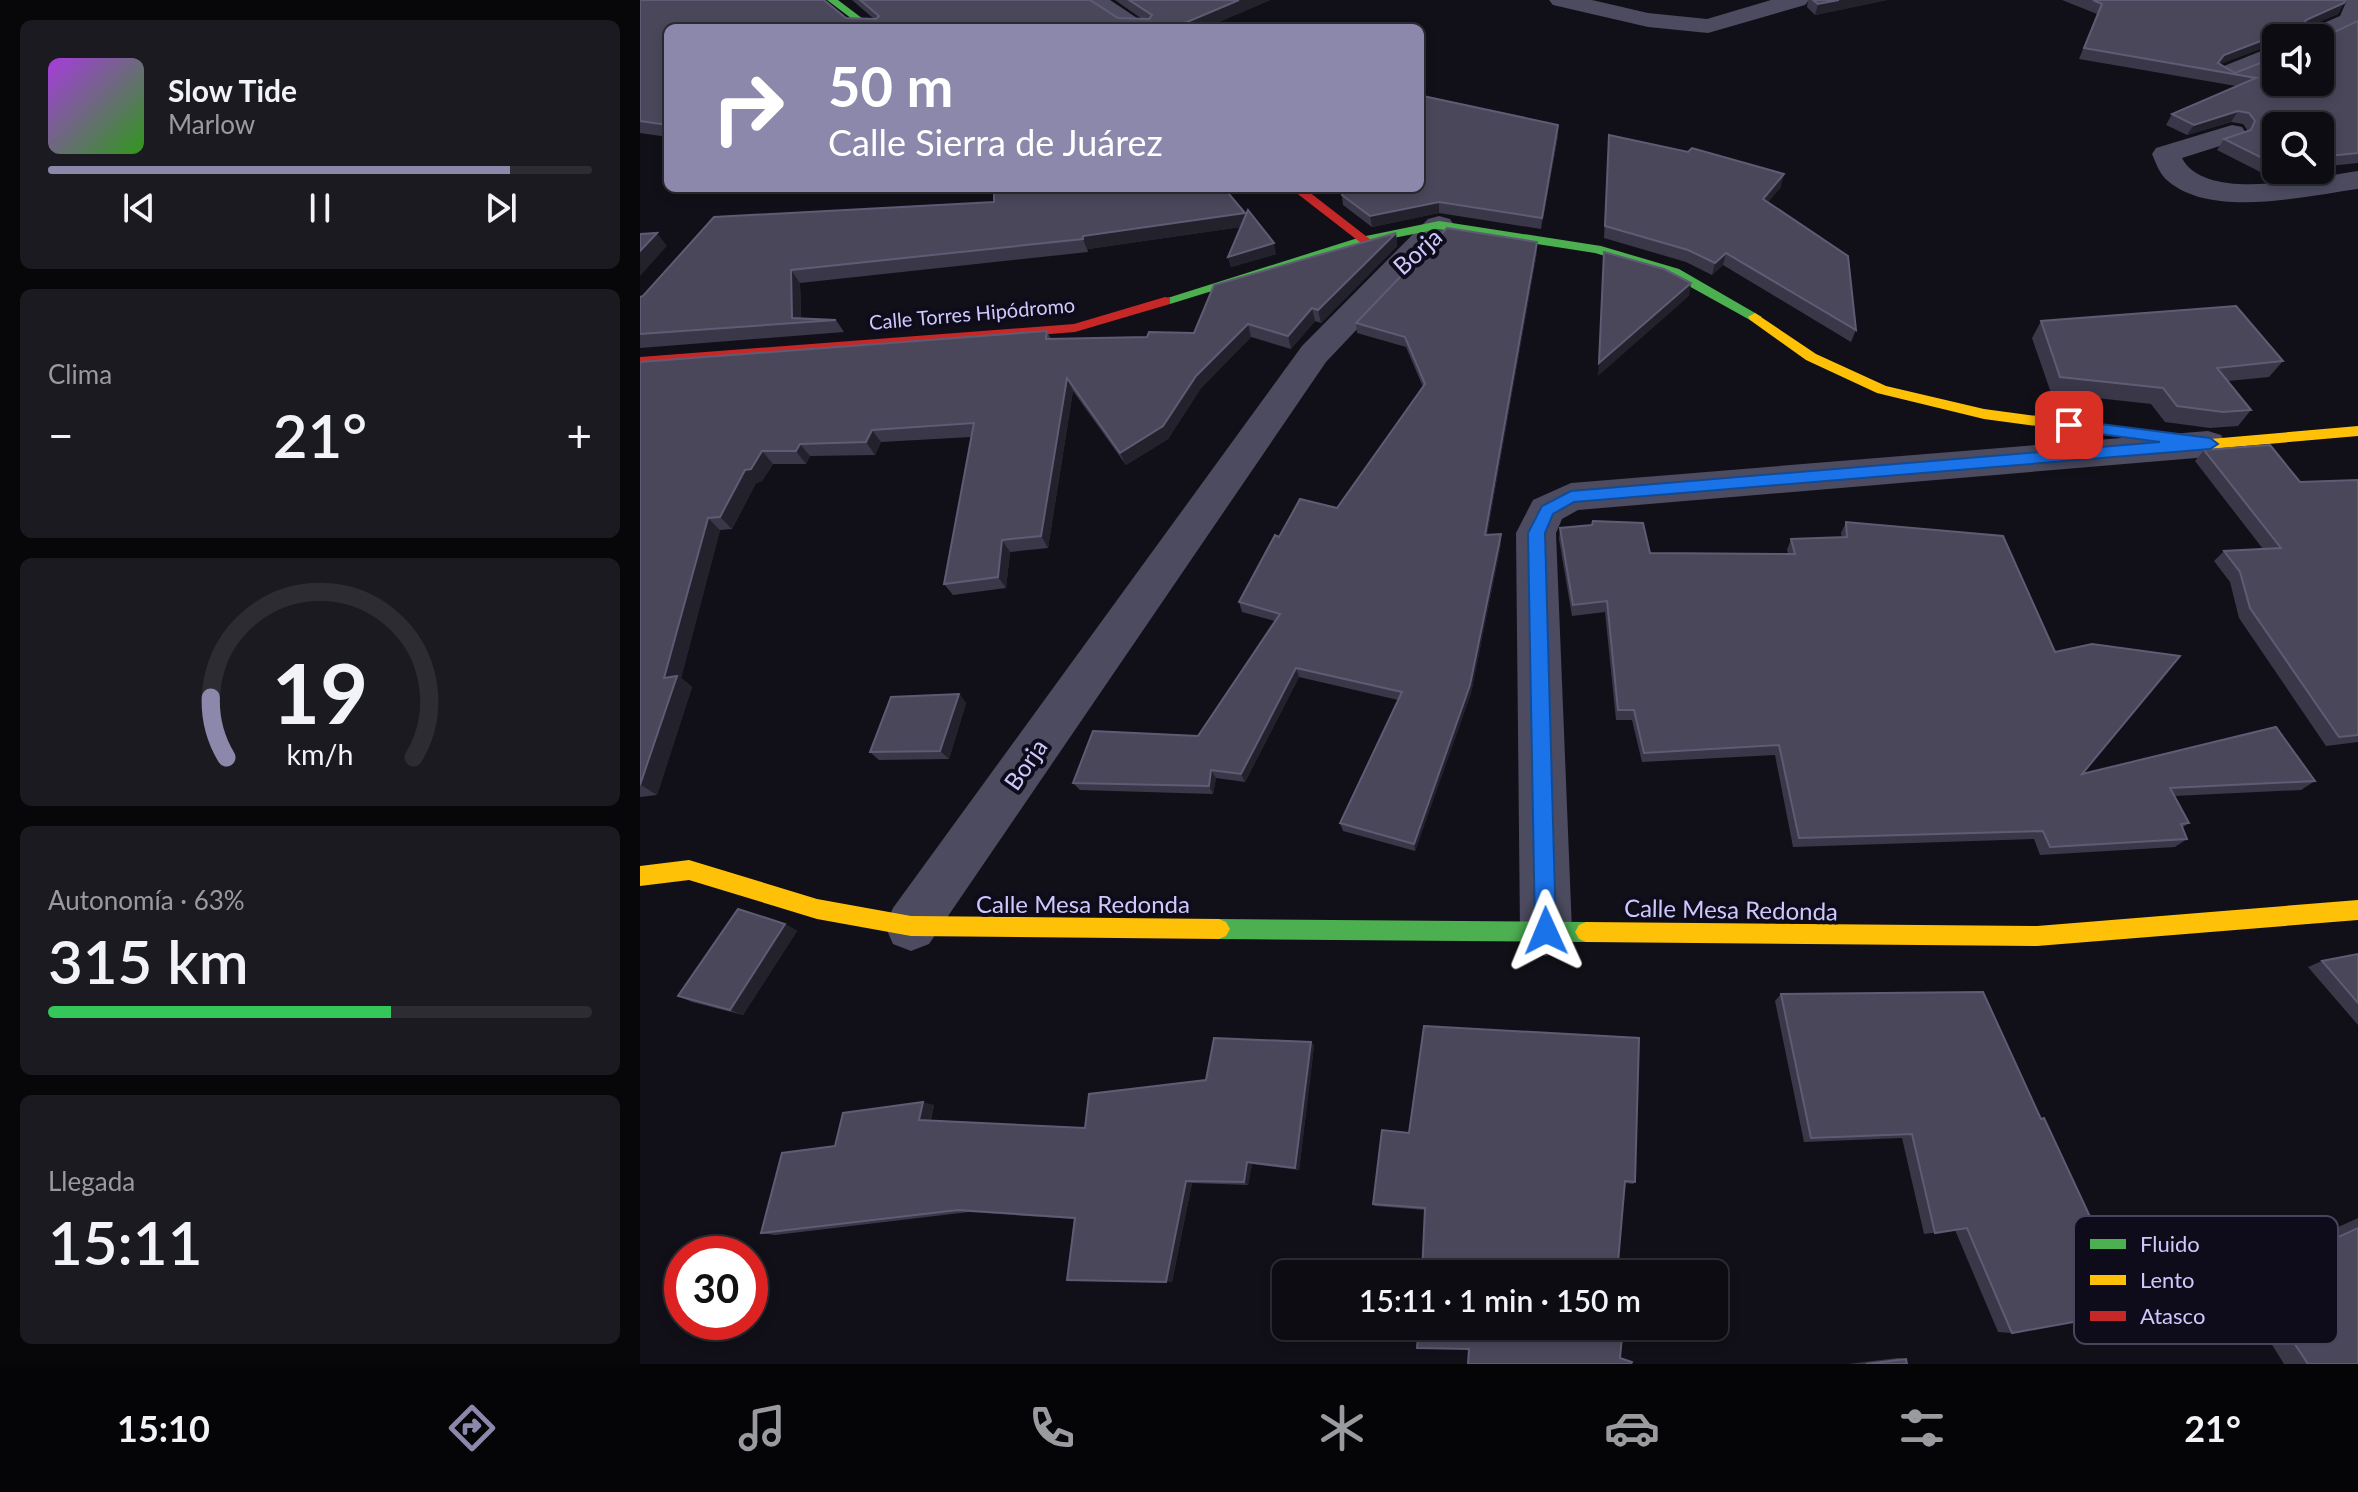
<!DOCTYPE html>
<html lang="es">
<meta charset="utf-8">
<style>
:root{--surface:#0d0c12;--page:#1b1a20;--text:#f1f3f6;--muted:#9a9b9f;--line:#2d2c32;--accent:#8c88ac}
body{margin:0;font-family:Lato,sans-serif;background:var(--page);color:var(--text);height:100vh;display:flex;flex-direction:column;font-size:30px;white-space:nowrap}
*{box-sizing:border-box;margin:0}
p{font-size:26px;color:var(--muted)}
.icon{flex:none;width:44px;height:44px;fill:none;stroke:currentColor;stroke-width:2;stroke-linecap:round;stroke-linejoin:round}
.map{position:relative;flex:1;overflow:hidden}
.sheet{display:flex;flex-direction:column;gap:20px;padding:20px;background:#07070a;width:640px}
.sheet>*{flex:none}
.top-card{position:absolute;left:24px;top:24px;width:760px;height:168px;border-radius:12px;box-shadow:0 4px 12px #0003,0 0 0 2px var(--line);background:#8c88ac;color:#fff;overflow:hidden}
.fabs{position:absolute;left:1622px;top:24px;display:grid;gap:16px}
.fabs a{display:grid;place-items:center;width:72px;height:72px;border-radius:12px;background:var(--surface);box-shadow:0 4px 12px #0003,0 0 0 2px var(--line);font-size:40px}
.speed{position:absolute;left:24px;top:1236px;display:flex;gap:16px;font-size:40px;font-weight:700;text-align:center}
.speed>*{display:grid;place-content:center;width:104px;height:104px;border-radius:50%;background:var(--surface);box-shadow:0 4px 12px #0003,0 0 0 2px var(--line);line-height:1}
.speed .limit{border:12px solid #d22;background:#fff;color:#111}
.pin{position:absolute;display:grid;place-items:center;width:68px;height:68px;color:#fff;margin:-34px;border-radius:16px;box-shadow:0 4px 12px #0006}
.me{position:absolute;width:88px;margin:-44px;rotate:359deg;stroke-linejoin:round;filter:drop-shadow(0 0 6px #0008)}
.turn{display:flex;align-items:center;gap:28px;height:168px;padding:0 32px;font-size:36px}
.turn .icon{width:104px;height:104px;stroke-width:2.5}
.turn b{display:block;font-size:56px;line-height:68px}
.big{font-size:60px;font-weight:600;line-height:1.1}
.sheet .tile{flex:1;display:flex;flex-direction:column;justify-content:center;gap:12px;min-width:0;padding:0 28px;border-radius:12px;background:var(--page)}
.sheet .dial{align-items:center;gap:0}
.dial svg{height:208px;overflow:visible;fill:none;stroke:var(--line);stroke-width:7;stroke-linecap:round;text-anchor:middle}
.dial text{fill:var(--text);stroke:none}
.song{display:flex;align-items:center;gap:24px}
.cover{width:96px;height:96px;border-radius:12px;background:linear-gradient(135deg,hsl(280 70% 55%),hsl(110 70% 35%))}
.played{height:8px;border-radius:4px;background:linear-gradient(90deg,var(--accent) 85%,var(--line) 85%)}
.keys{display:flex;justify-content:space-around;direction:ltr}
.heat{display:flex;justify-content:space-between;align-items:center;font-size:44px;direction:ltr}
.charge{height:12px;border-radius:6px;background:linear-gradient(90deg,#34c759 63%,var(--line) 0)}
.trip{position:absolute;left:632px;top:1260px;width:456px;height:80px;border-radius:12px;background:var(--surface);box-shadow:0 4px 12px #0003,0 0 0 2px var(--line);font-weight:600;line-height:80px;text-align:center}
.dock{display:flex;height:128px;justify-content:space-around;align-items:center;background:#050507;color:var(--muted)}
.dock .icon{width:56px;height:56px}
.dock .selected{color:var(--accent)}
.dock b{font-size:36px;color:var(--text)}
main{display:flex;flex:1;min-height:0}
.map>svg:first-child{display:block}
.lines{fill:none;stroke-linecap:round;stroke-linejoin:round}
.street{fill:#4c4b60;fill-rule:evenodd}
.fast{fill:#4caf50;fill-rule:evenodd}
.slow{fill:#ffc107;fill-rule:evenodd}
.jam{fill:#c62828;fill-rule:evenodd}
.wall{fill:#3a3748;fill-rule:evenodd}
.shaded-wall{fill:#23212c}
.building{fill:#4a475b;stroke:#5f5b74;stroke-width:2;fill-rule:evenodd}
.route{fill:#1a73e8;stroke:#114b97;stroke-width:2}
.labels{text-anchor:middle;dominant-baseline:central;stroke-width:8;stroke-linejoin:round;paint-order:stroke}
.far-street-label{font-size:20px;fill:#cec8fc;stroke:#0e0c1b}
.street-label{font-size:24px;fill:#cec8fc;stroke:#0e0c1b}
.key{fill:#0e0c1b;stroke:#48445e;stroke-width:2}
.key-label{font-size:22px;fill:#cec8fc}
</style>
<main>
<section class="sheet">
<div class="tile">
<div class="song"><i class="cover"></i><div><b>Slow Tide</b><p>Marlow</p></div></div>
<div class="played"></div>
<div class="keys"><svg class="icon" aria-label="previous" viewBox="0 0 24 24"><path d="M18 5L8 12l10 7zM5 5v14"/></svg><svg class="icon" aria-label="pause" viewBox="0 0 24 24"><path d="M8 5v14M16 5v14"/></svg><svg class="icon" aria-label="next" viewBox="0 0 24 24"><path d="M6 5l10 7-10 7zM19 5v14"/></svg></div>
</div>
<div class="tile"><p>Clima</p>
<div class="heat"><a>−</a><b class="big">21°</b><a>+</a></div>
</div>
<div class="tile dial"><svg viewBox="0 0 100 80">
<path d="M14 69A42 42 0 1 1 86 69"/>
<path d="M14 69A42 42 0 0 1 8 46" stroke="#8c88ac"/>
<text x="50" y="56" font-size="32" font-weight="700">19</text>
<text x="50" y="72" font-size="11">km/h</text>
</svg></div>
<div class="tile"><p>Autonomía · 63%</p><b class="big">315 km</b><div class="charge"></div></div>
<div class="tile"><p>Llegada</p><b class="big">15:11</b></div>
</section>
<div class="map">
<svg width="1718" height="1364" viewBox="0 0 1718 1364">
<rect width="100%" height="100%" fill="#111018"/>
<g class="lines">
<g class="street">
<path d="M441,0H470L512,28H483Z"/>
<path d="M909,0H952L1008,13L1067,19L1131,0H1169L1165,5L1068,33L1008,27L913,5Z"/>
<path d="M1707,0H1718V25L1680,43V38H1658L1661,33L1700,16Z"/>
<path d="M1636,45V62L1588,81L1575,73L1579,68Z"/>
<path d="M1592,125L1602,127L1606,133L1602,139L1542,158C1566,204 1675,177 1718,171V189C1665,196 1572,219 1528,181C1520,175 1516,163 1512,154L1516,148Z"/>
<path d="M799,216L810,219L814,225L810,231L686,362L289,944L271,951L253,944L245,926L253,908L662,346L788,219Z"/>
<path d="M1568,431L1581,435L1586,444L1581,453L1568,457L938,510L922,519L916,533L932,931L924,949L906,956L888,949L880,931L876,533L893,500L931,483Z"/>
</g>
<g class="fast">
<path d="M187,0H198L235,28H224Z"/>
<path d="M799,221L961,246L1039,269L1122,317L1115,321L1110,320L1029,275L955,253L799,229L728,243L530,304H520L518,301L721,237Z"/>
<path d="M579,919L946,922L953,925L957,932L953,939L946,942L579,939L572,936L568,929L572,922Z"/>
</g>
<g class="slow">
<path d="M1115,313L1176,354L1246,386L1344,409L1570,439L1718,426V436L1570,449L1344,419L1237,393L1166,360L1110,320L1108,317Z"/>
<path d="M49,860L177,899L271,916L579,919L586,922L590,929L586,936L579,939L271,936L177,919L49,880L0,886V866Z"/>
<path d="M1718,900V920L1397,946L946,942L939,939L935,932L939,925L946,922L1397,926Z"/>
</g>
<g class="jam">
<path d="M650,188H664L731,240L721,243Z"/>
<path d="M525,297L530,298V304L435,332L0,367V357L434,324Z"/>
</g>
</g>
<g class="wall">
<path d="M0,0L206,18L234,19L212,0H450L478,18L502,19L475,0H630L565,28H28V137L0,133Z"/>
<path d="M1168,0H1247L1175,15L1167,7Z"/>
<path d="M1422,0H1706L1698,14L1664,28L1688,35L1718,21V163L1680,167L1636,126V170H1670L1636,180L1577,150L1584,139L1608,131L1603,124L1591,122L1547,135L1526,125L1532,114L1596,86L1439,59L1457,14ZM1636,38H1680L1595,73L1580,64L1636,43Z"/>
<path d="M918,125V136L901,229L799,213L732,227L703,205L702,195Z"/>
<path d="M969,135L1141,187L1127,202L1216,330L1211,342L1083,265L1072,275L1046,262L964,238Z"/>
<path d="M605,213V216L636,254L591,267L588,257L601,227L448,249V252L160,283L161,318L196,320L204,332L0,348V297L3,296L74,217Z"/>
<path d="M756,233L757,246L681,323L675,321L651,349L611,337L561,388L528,439L486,465L433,391L408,548L370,552L366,588L313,595L304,584L331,437L241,442L235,455L170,456L166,464H133L122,481L116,483L92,529L80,530L41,678L52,687L17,795L0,797V362L407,331L411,339L507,337L554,333Z"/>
<path d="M897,242V252L847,535L861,534V544L831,693L775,851L703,831L700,823L758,700L659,677L605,782L576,778L573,794L440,790L433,783L558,736L635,621L602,612L599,602L639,537L697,508L783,387L766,347L717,333L716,323Z"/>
<path d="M1401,321L1643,361L1629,377L1588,381L1611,410L1598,426L1570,428L1525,422L1511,404L1411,393L1392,338Z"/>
<path d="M1564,450L1660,482L1718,480V742L1686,746L1599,618L1590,582L1574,561L1584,551L1623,549L1555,461Z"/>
<path d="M1206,522L1442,774L1675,781L1661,790L1534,796L1549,823L1542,828L1547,839L1535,847L1400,855L1394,839L1153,847L1135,755L1002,762L992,720H976L965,612L932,616L919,539L920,528L1010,553L1148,554L1147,550L1151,539L1202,538L1201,533Z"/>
<path d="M319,694L326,703L309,759L239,760L230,752Z"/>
<path d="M145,924L157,931L103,1015L52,1002L38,996Z"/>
<path d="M1718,954V1025L1668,967L1682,961Z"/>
<path d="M1343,992L1372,1333L1358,1332L1315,1230L1284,1234L1262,1138L1164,1142L1135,1001L1141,994Z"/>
<path d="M671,1042L674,1046L659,1170L612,1164L608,1185L552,1183L532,1282L427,1280L434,1219L329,1212L135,1235L121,1233L195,1146L294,1105L291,1120L445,1128L566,1080Z"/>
<path d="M742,1130L995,1182L993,1184L985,1183L785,1210L735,1206L733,1204Z"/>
<path d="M1718,1218V1364H1644L1616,1319L1662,1297L1635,1256Z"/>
<path d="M1258,1358L1266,1359L1267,1364H1208Z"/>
</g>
<g class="shaded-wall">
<path d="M599,0H630L565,28H533Z"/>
<path d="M1199,0H1247L1175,15L1178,4Z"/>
<path d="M1704,3L1698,14L1660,30L1666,20Z"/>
<path d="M1644,32L1640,38H1636V43L1578,65L1572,74L1584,55Z"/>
<path d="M1598,111L1591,122L1547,135L1554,125Z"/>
<path d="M918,125V136L901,229L902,218Z"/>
<path d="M1688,156L1680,167V159Z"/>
<path d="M1643,170H1670L1636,180Z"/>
<path d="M1144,174L1141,187L1120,212L1123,199Z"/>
<path d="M799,202V213L732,227L730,216Z"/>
<path d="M605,213L608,226L448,249V252L443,239V236Z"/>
<path d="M17,233L27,246L0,276V251Z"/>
<path d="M756,233L757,246L681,323L678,310Z"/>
<path d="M897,242V252L845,545V535Z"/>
<path d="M634,243L636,254L591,267L588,257Z"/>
<path d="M1086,253L1083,265L1072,275L1075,263Z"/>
<path d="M151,270L160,283L161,322L152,318Z"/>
<path d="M1051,283L1049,296L958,376L959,363Z"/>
<path d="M672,308L675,321L651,349L648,336Z"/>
<path d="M608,324L611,337L561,388L528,439L486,465L480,453Z"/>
<path d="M427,378L433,391L408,548L401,536Z"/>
<path d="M232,430L241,442L235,455L226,442Z"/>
<path d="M160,444L170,456L166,464L156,451Z"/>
<path d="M122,451L133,464L122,481L116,483L92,529L80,517L105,470Z"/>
<path d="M68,518L80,530L41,678L52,687L17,795L1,785L24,678Z"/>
<path d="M861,534V544L831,693L775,851L774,844Z"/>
<path d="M362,540L370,552L366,588L358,577Z"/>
<path d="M656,668L659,677L605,782L601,774Z"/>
<path d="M319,694L326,703L309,759L300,751Z"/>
<path d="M571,770L576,778L573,794L569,786Z"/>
<path d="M145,924L157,931L103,1015L90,1010Z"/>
<path d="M671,1042L674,1046L659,1170L655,1168Z"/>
<path d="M283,1102L294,1105L290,1123L279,1120Z"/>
<path d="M607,1162L612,1164L608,1185L604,1182Z"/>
<path d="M546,1181L552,1183L532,1282H526Z"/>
</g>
<g class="building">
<path d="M0,0H184L206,18L236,19L239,16L220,0H450L478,18L509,19L512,15L489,0H599L533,28H28V125L0,121Z"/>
<path d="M1173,0H1199L1178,4Z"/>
<path d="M1453,0H1706L1704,3L1666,20L1662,28L1684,31L1688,35L1718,21V153L1688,156L1680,159V126H1636V165L1584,139L1611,130L1615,121L1609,113L1598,111L1554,125L1532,114L1616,78L1444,48L1462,4ZM1644,32V38H1680V82H1636V57L1595,73L1578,63L1584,55Z"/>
<path d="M783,96L918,125L902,218L799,202L730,216L702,195L707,188H780V100Z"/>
<path d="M969,135L1048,152L1052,148L1144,174L1123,199L1208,256L1216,330L1086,253L1075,263L1048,250L965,226Z"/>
<path d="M354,188H584L605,213L443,236V239L151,270L152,318L196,320L0,334V297L3,296L74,217L354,202Z"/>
<path d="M608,210L634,243L588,257Z"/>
<path d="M807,228L897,242L845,535L861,534L830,685L774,844L700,823L762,692L656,668L601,774L571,770L569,786L433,783L453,731L558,736L640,614L599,602L635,535L639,537L660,499L697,508L785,384L765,337L716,323Z"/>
<path d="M17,233L0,251V234Z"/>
<path d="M756,233L678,310L672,308L648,336L608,324L556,376L523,426L480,453L427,378L401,536L362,540L358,577L304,584L334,423L232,430L226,442L160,444L156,451H122L111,469L105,470L80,517L68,518L24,678L37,676L0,785V362L407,331L406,339L507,337L509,332L554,333L574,285Z"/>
<path d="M964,252L1024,269L1051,283L959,363Z"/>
<path d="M1596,306L1643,361L1577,368L1611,410L1583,412L1537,406L1523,388L1420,377L1401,321Z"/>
<path d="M1630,445L1660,482L1718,480V735L1699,737L1610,608L1600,572L1584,551L1641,548L1564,450Z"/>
<path d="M953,521L1003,523L1010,553L1155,554L1151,539L1207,537L1206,522L1363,536L1415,652L1452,644L1540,656L1442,774L1636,727L1675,781L1530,788L1549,823L1541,824L1547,839L1410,847L1403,831L1159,838L1139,745L1004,753L994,710H978L967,601L933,605L920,528L952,525Z"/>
<path d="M319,694L300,751L230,752L251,697Z"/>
<path d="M98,909L145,924L90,1010L38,996Z"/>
<path d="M1718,954V1003L1682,961Z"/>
<path d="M1343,992L1401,1119L1404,1118L1494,1311L1372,1333L1327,1228L1295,1233L1272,1134L1171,1138L1141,994Z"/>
<path d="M784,1026L999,1038L995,1182L985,1181L977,1274H782L785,1208L733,1204L742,1130L769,1133Z"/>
<path d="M574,1038L671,1042L655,1168L607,1162L604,1182L546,1181L526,1282L427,1280L435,1218L318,1210L121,1233L142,1153L195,1146L203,1113L283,1102L279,1120L445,1128L449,1094L566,1080Z"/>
<path d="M1718,1228V1364H1668L1639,1320L1687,1297L1659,1255Z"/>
<path d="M779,1326H983L980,1358L992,1362L991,1364H828L829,1349L777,1348Z"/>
<path d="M1266,1359L1267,1364H1226Z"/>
</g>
<path class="route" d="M1429,420L1570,438L1578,444L1570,449L934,502L913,514L905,533L916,931L913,938L906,941L898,938L895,931L888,533L902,506L931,491L1520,442L1423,429V422Z"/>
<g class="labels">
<g class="far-street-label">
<text transform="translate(332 313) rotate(-5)">Calle Torres Hipódromo</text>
</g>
<g class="street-label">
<text transform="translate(777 251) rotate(-42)">Borja</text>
<text transform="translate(385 764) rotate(-55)">Borja</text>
<text x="443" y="903">Calle Mesa Redonda</text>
<text transform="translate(1091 909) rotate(1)">Calle Mesa Redonda</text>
</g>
</g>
<rect x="1434" y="1216" width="264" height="128" rx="12" class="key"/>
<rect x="1450" y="1239" width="36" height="10" fill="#4caf50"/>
<rect x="1450" y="1275" width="36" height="10" fill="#ffc107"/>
<rect x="1450" y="1311" width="36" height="10" fill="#c62828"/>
<g class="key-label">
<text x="1500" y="1252">Fluido</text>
<text x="1500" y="1288">Lento</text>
<text x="1500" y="1324">Atasco</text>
</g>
</svg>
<div class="fabs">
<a><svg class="icon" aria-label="sound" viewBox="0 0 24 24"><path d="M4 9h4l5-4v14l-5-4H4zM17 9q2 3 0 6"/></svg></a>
<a><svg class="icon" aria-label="search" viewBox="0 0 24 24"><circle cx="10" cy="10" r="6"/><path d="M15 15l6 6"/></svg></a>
</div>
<div class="speed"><div class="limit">30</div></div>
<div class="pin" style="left:1429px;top:425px;background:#d93025"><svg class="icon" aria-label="arrive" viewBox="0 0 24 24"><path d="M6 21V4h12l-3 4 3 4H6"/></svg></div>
<svg class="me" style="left:906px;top:931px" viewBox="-20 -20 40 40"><path d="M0-17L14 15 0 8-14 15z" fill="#1a73e8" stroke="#fff" stroke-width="4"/></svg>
<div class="trip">15:11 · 1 min · 150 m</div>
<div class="top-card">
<div class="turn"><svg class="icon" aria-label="right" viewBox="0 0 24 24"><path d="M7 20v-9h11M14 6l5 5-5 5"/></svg><div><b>50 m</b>Calle Sierra de Juárez</div></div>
</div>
</div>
</main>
<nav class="dock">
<b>15:10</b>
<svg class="icon selected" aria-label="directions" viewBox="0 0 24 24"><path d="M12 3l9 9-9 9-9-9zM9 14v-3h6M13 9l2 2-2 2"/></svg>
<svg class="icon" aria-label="music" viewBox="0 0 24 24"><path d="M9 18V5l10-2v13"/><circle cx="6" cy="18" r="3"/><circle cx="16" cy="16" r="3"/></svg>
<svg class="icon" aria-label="phone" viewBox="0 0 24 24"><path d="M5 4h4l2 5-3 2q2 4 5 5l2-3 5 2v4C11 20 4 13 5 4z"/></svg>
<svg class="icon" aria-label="climate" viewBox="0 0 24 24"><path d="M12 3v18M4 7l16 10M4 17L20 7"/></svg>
<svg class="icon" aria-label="car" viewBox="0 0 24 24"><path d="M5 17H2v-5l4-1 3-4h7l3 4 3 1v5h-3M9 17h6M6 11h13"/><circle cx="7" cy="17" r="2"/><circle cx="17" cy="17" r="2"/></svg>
<svg class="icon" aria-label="filters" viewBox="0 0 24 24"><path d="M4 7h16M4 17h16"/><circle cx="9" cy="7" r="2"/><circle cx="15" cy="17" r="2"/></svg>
<b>21°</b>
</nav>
